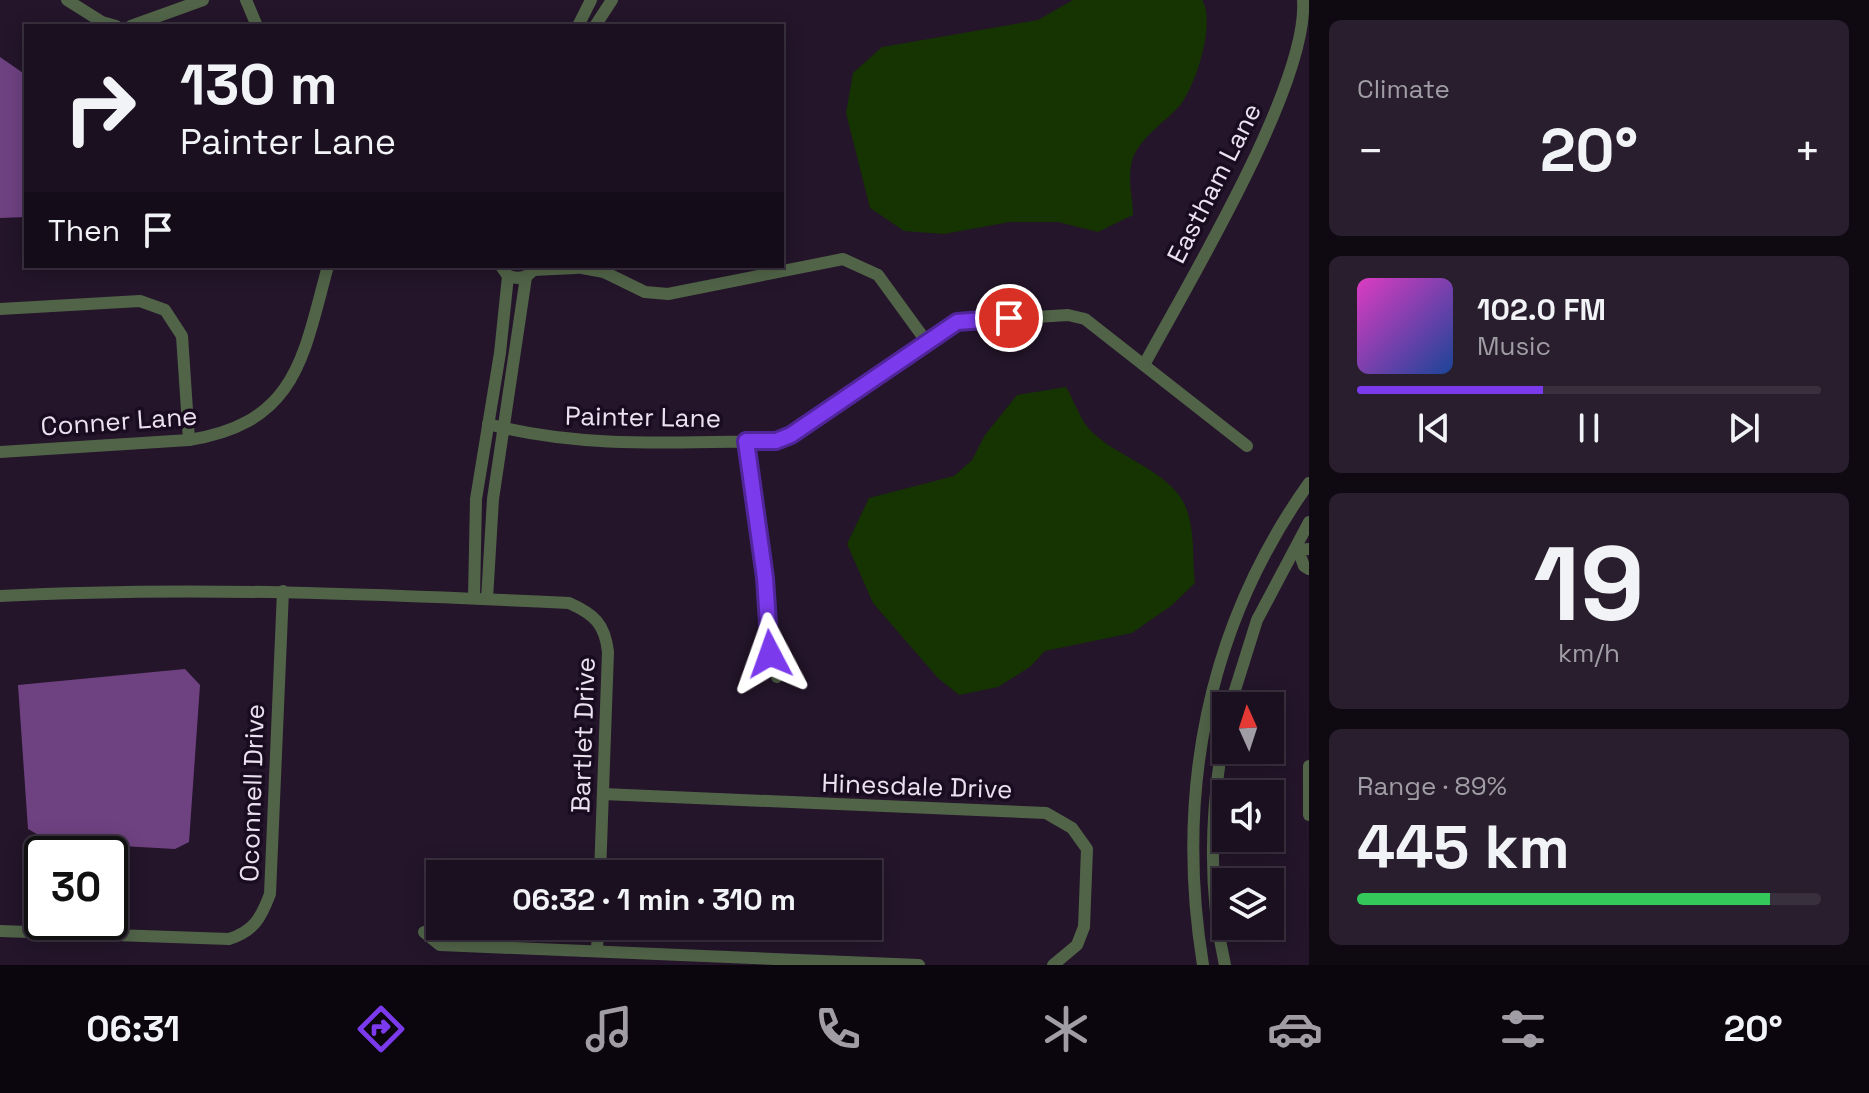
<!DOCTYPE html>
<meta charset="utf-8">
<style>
:root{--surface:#1b1020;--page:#281e2d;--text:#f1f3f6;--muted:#a09da5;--line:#39303e;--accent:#7c3aed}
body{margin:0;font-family:"Space Grotesk",sans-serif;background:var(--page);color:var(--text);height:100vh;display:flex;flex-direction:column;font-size:30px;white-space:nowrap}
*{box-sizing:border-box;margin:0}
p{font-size:26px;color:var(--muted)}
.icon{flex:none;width:44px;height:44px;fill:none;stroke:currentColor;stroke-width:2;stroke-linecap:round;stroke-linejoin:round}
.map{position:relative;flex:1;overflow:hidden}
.details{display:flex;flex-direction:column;gap:20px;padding:20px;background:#0f0912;width:560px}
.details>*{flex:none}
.guide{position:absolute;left:24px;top:24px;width:760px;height:244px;border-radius:0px;box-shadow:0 4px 20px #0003,0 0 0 2px var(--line);background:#1b1020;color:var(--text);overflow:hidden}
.needle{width:52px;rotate:357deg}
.fabs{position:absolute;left:1212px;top:692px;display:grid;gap:16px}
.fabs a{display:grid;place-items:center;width:72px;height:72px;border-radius:0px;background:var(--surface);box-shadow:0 4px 20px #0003,0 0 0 2px var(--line);font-size:40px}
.speed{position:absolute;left:24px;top:836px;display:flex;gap:16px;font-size:40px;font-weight:700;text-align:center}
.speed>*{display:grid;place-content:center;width:104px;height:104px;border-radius:50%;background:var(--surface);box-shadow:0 4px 20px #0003,0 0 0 2px var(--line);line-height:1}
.speed .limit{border:4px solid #111;border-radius:12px;background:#fff;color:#111}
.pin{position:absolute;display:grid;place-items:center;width:68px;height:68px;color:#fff;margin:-34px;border:4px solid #fff;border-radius:50%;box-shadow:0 2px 8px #0007}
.me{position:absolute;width:88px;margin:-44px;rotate:356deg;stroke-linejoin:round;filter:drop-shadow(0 0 6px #0008)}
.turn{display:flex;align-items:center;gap:28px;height:168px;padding:0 24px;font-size:36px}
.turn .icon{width:104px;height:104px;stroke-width:2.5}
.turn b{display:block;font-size:56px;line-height:68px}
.then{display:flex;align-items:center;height:76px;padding:0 24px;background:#0003;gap:16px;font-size:30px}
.big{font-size:60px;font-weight:800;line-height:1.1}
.details .card{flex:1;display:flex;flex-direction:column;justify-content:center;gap:12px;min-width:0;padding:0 28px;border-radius:12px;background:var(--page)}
.details .dial{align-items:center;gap:0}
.dial b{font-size:104px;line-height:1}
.song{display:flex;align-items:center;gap:24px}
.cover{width:96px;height:96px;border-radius:12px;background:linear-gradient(135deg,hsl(310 70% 55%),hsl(220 70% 35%))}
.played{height:8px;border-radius:4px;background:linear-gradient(90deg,var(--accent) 40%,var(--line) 40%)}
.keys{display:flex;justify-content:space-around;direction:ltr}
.heat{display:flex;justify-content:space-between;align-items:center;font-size:44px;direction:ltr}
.charge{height:12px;border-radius:6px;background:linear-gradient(90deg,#34c759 89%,var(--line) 0)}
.trip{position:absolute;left:426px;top:860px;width:456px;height:80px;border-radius:0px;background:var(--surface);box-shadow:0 4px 20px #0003,0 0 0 2px var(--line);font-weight:800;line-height:80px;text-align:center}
.tab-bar{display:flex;height:128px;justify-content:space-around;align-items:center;background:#0b060d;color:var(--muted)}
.tab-bar .icon{width:56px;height:56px}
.tab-bar .active{color:var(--accent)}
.tab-bar b{font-size:36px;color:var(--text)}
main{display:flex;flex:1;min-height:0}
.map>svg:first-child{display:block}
.green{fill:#163302}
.water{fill:#6e4281}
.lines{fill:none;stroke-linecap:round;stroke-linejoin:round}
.minor{stroke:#516448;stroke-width:12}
.route-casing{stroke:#51269a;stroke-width:20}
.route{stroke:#7c3aed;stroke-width:14}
.labels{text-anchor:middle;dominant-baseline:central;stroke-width:7;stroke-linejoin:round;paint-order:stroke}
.street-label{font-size:26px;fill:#ebe1f0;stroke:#1a0c20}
</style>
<main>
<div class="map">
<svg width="1309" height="965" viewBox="0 0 1309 965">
<rect width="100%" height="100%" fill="#24152a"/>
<g class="green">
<path d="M1073,0H1202C1216,22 1196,85 1181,104C1166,123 1135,139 1131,166C1128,181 1133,200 1133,215L1098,232L1058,222H1010L944,234L904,231L870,208L846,113L853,73L882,47L1038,20Z"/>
<path d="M1066,387C1074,400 1080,420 1091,431C1116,456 1161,468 1181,498C1196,521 1192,557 1195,583L1171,606L1132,633L1045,651L1030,667L998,687L959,695L938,678L873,603L847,544L869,498L954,476L972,460L985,435L1017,395Z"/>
</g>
<g class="water">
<path d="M0,57L26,75V217L0,218Z"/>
<path d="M185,669L200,685L189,842L175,849L51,842L28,829L18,685Z"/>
</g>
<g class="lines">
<g class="minor">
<path d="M67,0L102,22L116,26"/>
<path d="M246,0L257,26"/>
<path d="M131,26L203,0"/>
<path d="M578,26L591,0"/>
<path d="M595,26L612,0"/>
<path d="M501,266L508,276C520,280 530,278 535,266"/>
<path d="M571,266L604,272L645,292L668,294L843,259L878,275L926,341"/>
<path d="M533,270L576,268"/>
<path d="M0,309L140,301L165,310L182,336L189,440"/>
<path d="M1144,365C1187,285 1309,84 1303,0"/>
<path d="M488,424C581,449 680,442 776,441L791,435L957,322L1068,315L1085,319L1247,446"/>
<path d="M746,441L765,578L770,654L777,677"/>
<path d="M0,452L189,440C297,423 303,357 328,266"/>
<path d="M1309,549L1298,550L1304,566L1309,569"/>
<path d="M0,596C190,586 379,594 569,603C594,614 605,624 608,652L600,874"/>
<path d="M474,598L476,499L500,353L508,276"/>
<path d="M487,599L493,499L526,277"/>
<path d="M1230,706L1257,620L1309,522"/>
<path d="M1309,766V815"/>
<path d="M603,794L1046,813L1072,828L1087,849L1084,927L1077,945L1053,965"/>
<path d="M0,931L229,939C254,931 261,918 270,894L283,591"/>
<path d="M424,932L440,945L919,965"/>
<path d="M597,951L598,926"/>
<path d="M1203,965C1175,793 1207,626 1309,483"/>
<path d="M1225,965C1207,887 1211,802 1226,724"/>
</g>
</g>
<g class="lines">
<g class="route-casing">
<path id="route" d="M770,654L765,578L746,441H776L791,435L957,322L1009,318"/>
</g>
<use href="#route" class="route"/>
</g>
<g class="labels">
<g class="street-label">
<text transform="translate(1214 183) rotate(-63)">Eastham Lane</text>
<text transform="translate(643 417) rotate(1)">Painter Lane</text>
<text transform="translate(119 421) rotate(-4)">Conner Lane</text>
<text transform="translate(583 735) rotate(-88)">Bartlet Drive</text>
<text transform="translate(917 786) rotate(2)">Hinesdale Drive</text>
<text transform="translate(252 793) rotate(-88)">Oconnell Drive</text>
</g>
</g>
</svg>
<div class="fabs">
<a><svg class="needle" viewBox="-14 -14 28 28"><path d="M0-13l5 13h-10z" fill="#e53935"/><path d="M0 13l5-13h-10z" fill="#a09da5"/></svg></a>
<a><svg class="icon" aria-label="sound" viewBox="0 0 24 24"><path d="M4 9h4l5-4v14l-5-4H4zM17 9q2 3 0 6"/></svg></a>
<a><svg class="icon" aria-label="layers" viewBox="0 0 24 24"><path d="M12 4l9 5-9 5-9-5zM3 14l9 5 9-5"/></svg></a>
</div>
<div class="speed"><div class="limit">30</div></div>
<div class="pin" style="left:1009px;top:318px;background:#d93025"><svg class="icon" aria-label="arrive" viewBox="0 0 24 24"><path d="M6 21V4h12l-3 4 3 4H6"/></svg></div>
<svg class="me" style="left:770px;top:654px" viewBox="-20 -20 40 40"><path d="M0-17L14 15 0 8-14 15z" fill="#7c3aed" stroke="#fff" stroke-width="4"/></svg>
<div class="trip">06:32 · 1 min · 310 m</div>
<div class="guide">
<div class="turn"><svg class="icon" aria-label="right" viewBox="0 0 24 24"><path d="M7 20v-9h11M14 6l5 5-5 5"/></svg><div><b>130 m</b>Painter Lane</div></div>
<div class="then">Then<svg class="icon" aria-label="arrive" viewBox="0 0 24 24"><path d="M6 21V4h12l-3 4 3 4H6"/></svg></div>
</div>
</div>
<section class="details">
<div class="card"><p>Climate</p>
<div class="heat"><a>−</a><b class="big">20°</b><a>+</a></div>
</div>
<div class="card">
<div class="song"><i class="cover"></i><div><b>102.0 FM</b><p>Music</p></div></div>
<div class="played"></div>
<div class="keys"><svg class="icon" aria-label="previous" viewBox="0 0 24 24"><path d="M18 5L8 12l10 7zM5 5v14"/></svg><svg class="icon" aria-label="pause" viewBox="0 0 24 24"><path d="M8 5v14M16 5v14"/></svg><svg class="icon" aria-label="next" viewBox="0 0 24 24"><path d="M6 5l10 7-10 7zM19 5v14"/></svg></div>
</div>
<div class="card dial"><b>19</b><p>km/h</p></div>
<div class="card"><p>Range · 89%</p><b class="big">445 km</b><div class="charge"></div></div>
</section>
</main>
<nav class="tab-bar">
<b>06:31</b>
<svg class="icon active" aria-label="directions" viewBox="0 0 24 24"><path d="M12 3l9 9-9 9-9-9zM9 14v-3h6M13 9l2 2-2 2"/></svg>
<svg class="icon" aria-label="music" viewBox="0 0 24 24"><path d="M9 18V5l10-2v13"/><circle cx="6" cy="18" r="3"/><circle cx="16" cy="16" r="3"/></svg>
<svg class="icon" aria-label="phone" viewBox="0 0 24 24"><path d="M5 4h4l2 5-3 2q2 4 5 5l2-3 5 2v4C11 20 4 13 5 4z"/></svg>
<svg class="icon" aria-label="climate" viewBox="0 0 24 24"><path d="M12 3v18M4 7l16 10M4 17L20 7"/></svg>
<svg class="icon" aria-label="car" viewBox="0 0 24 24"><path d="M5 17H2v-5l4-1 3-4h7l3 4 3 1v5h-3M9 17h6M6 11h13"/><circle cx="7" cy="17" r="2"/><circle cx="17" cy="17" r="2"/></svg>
<svg class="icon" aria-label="filters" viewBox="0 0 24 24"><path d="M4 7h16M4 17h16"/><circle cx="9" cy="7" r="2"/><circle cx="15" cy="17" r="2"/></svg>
<b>20°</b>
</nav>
